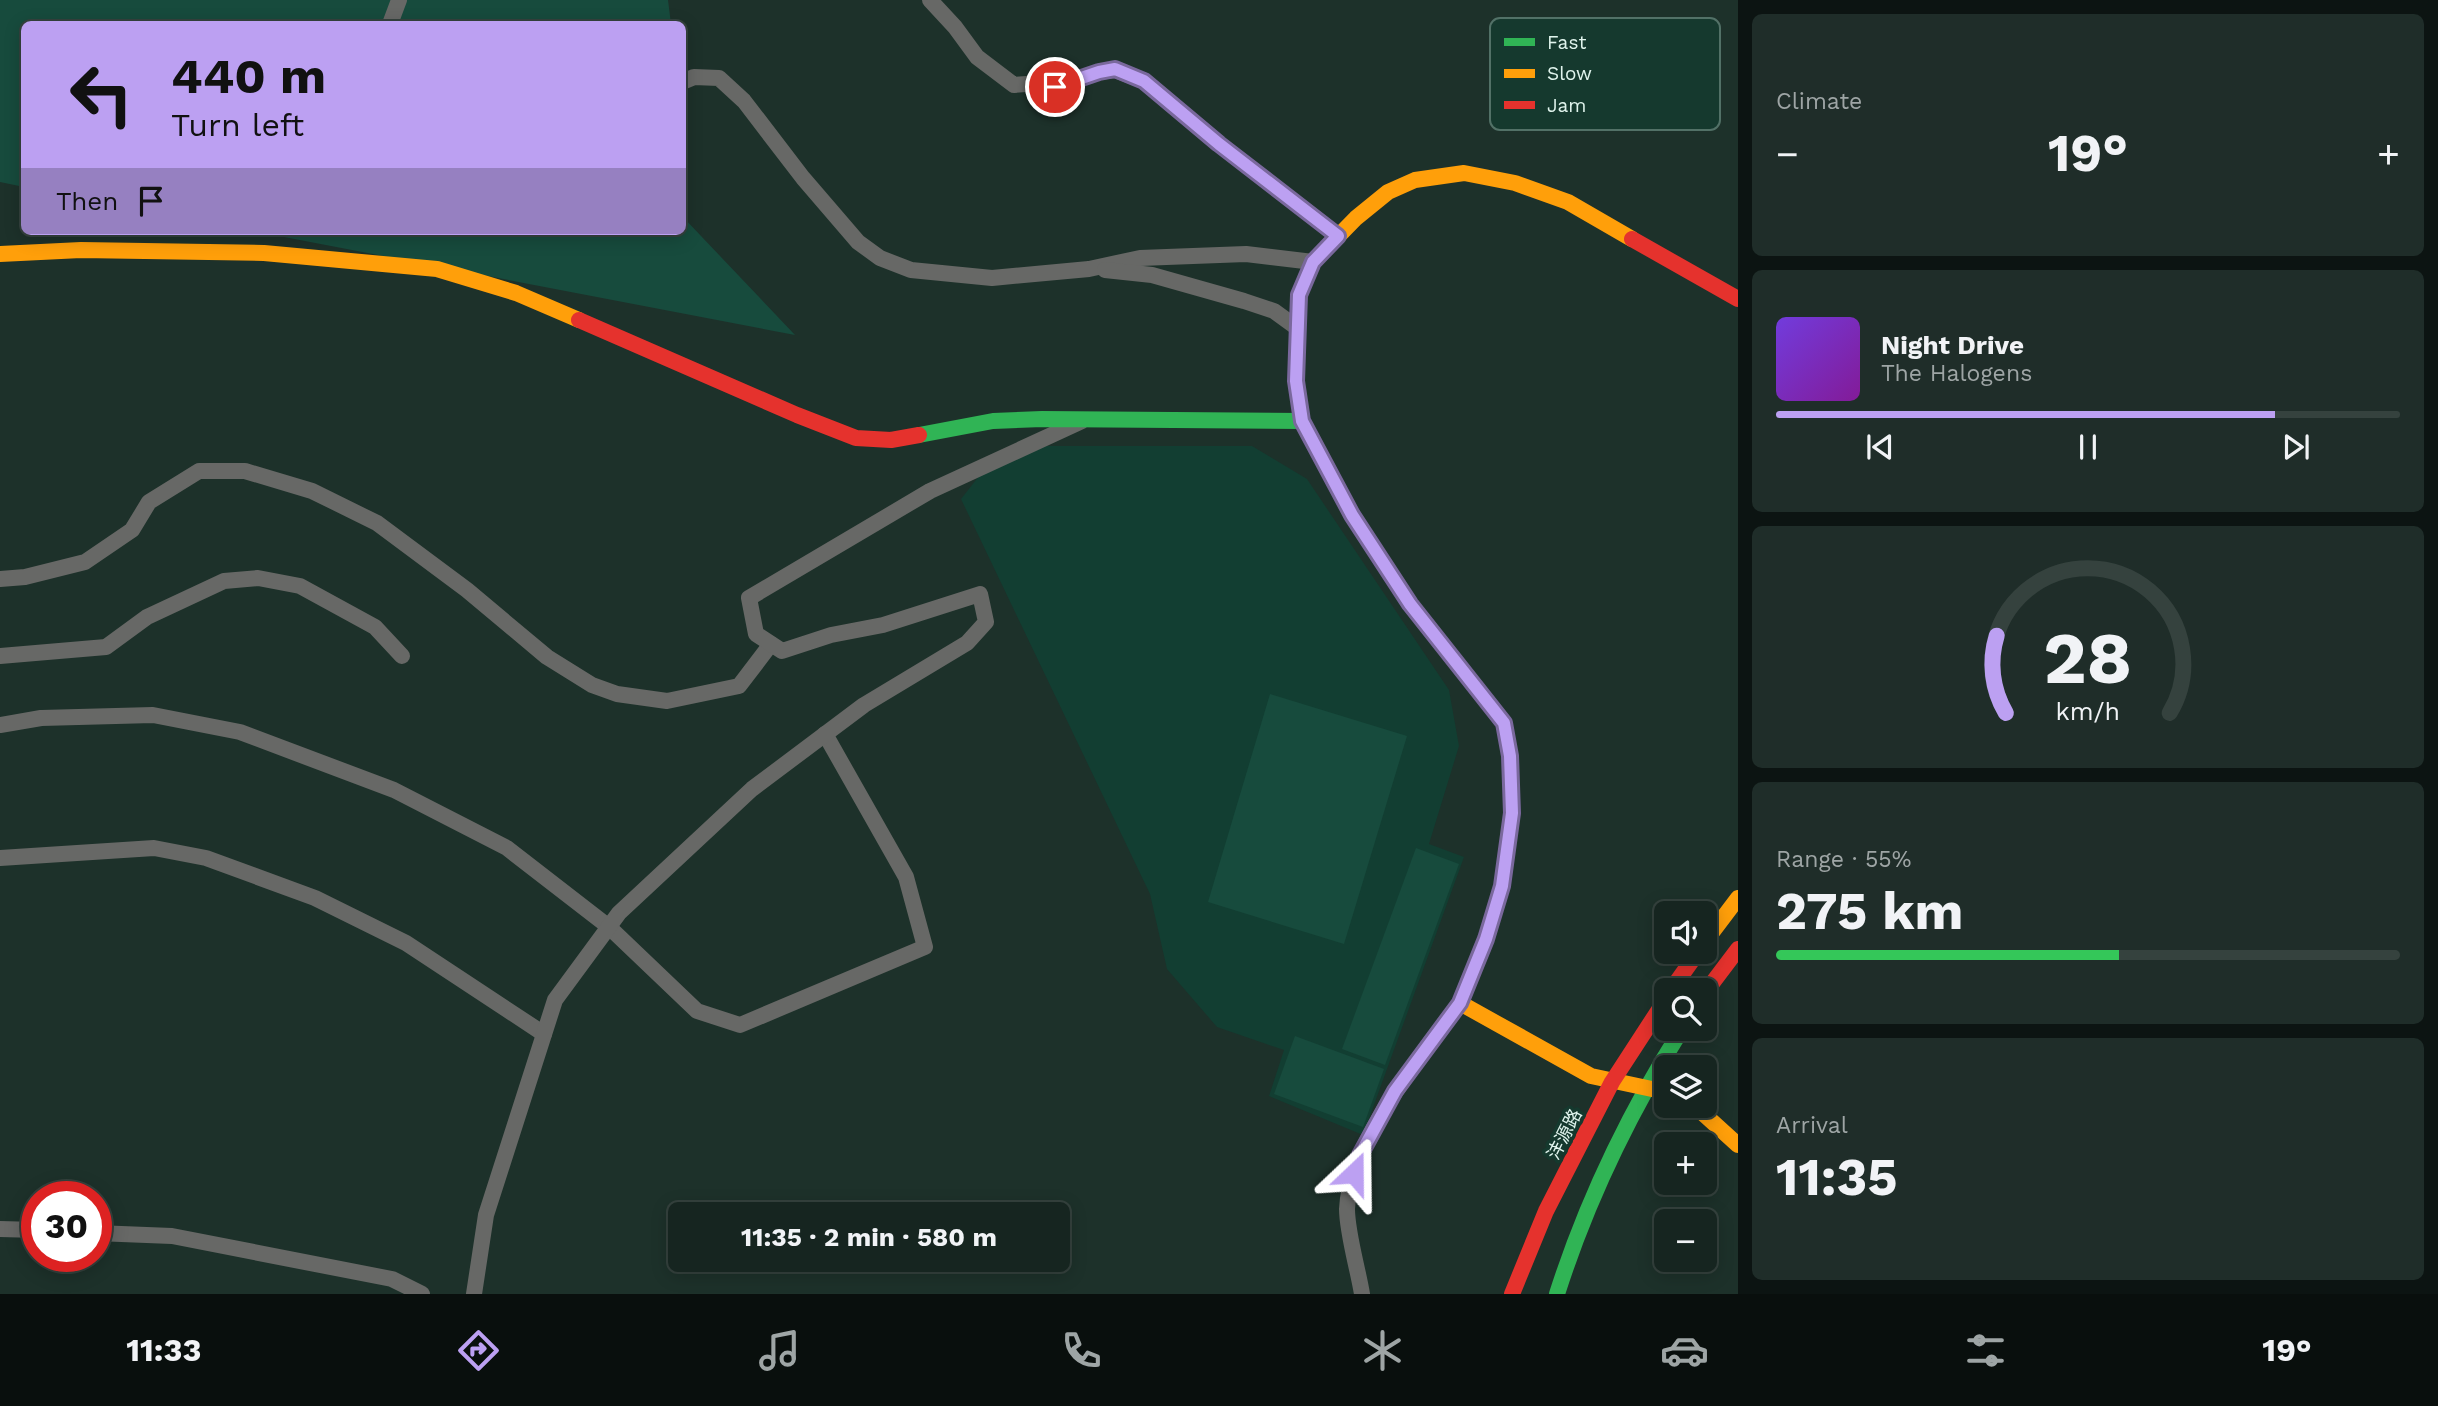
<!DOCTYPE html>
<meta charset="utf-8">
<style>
:root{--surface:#162520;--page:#1f2d29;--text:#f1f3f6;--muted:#9ea5a5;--line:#35423e;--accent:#bca0f2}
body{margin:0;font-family:"Work Sans","Noto Sans SC",sans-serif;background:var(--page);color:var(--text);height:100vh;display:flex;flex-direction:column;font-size:26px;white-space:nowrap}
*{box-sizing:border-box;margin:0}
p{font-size:23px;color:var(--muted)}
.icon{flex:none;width:38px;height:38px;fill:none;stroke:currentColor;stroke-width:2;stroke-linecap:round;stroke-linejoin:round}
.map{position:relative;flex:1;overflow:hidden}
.sheet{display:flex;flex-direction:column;gap:14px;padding:14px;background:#0c1412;width:700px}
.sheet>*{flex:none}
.banner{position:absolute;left:21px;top:21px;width:665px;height:214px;border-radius:10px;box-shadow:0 4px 18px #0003,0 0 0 2px var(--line);background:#bca0f2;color:#111;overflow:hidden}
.fabs{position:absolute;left:1654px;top:901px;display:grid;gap:14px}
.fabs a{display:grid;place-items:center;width:63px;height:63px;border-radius:10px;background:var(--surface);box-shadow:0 4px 18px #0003,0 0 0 2px var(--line);font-size:35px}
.speed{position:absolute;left:21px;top:1181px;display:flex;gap:14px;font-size:35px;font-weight:700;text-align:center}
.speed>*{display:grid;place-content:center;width:91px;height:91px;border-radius:50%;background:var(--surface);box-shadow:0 4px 18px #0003,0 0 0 2px var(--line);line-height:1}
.speed .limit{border:10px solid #d22;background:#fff;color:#111}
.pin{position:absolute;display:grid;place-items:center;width:60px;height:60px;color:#fff;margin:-30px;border:4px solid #fff;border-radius:50%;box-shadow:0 2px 7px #0007}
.me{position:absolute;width:77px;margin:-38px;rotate:23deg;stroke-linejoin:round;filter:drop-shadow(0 0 5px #0008)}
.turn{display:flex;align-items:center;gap:24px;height:147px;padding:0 35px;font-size:32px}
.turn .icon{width:91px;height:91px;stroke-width:2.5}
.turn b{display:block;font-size:49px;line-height:60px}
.then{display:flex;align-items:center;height:66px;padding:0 35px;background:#0003;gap:14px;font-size:26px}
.big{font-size:52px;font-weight:700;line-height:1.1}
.sheet .widget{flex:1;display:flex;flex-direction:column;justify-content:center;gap:10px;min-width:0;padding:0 24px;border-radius:10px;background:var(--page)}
.sheet .dial{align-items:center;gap:0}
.dial svg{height:182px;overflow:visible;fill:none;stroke:var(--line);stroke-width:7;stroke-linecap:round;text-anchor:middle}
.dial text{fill:var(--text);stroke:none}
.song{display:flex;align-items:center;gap:21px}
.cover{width:84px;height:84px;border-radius:10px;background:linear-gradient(135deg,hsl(260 70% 55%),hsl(290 70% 35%))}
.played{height:7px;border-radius:4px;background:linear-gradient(90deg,var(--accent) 80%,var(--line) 80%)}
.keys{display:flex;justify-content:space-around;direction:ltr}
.heat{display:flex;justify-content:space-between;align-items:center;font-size:38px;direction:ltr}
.charge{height:10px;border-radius:5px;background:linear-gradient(90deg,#34c759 55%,var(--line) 0)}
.trip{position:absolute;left:668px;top:1202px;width:402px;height:70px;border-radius:10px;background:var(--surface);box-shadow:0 4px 18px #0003,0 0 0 2px var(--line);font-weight:700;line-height:70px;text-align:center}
.menu{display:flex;height:112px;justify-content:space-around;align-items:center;background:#090f0d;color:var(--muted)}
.menu .icon{width:49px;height:49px}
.menu .selected{color:var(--accent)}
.menu b{font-size:32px;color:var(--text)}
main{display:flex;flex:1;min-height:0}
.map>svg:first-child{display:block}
.built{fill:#123e32}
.green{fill:#174b3d}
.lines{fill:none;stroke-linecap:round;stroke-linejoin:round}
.street{stroke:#676866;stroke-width:16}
.fast{stroke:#30b455;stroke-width:16}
.slow{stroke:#ff9f0a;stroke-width:16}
.jam{stroke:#e5322d;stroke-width:16}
.route-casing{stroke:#7a689d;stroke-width:18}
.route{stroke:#bca0f2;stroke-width:12}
.labels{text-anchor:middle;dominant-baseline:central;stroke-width:7;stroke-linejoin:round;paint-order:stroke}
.street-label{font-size:18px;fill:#e0f4ed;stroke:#15392e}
.key{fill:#15392e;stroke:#527167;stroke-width:2}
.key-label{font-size:19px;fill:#e0f4ed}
</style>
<main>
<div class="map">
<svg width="1738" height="1294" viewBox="0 0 1738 1294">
<rect width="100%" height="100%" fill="#1d312a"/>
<path class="built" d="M1042,446H1252L1307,479L1449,690L1459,746L1429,844L1464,857L1363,1135L1269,1096L1284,1050L1217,1027L1167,969L1150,894L961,499L983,471Z"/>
<g class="green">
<path d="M0,0H668L671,24H24V187L0,182Z"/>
<path d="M683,217L795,335L253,231H682Z"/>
<path d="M1270,694L1407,736L1344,944L1208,902Z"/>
<path d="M1416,848L1459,864L1385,1065L1342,1049Z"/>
<path d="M1295,1036L1384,1069L1363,1127L1274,1094Z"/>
</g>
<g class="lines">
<g class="street">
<path d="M930,0L955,27L977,57L1014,85L1040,83L1055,87L1099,72L1115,70L1144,81L1219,144L1338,236"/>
<path d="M390,24L399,0"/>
<path d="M682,82L694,77L719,78L744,101L803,178L858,242L880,258L911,270L992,278L1089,269L1140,258L1246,254L1313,262"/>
<path d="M1105,270L1152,275L1244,301L1274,311L1296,327"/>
<path d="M0,579L25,577L85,562L132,530L149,502L199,471H245L312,491L377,523L467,590L547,657L592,685L617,694L667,701L739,686L771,644"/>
<path d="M0,656L106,647L147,617L224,581L258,578L300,586L375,627L402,656"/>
<path d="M0,725L41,718L153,715L240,732L394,790L507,848L609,927L697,1011L740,1025L925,947L906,877L825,734"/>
<path d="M0,858L154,848L206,858L315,898L406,943L544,1034"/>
<path d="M0,1229L37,1230"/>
<path d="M96,1233L172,1236L392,1279L422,1294"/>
<path d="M474,1294L486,1215L555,1000L619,913L752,789L864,705L967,643L986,622L980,594L883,625L831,635L782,651L756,634L749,598L930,491L1082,421"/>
<path d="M1362,1294C1358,1269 1347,1233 1347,1209C1350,1141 1420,1057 1460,1003"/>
</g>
<g class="fast">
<path d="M919,435L993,421L1042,419L1302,421"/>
<path d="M1557,1294C1587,1200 1629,1113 1682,1029"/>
</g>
<g class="slow">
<path d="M0,254L81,250L264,253L437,269L516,293L579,320"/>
<path d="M1313,441L1302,421L1296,381L1299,295L1313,262L1356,218L1388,192L1415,180L1464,173L1515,183L1568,202L1632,239"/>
<path d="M1463,671L1504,723L1510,756L1512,813L1502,886L1486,939L1460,1003L1591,1076L1666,1092"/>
<path d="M1704,943L1738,898"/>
<path d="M1695,1106L1738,1145"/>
</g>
<g class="jam">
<path d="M1632,239L1738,299"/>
<path d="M579,320L797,415L856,438L891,440L919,435"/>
<path d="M1313,441L1352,515L1410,604L1463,671"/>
<path d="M1671,990L1698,952"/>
<path d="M1704,994L1738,949"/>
<path d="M1512,1294L1546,1211L1612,1082L1666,999"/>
</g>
</g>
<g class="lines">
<g class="route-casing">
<path id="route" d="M1055,87L1099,72L1115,69L1144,81L1219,144L1338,236L1313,262L1299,295L1296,381L1302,421L1352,515L1410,604L1504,723L1510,756L1512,813L1502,886L1486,939L1460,1003L1395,1091L1360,1155L1354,1173"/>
</g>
<use href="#route" class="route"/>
</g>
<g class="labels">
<g class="street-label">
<text transform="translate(1564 1134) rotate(-63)">沣源路</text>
</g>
</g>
<rect x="1490" y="18" width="230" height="112" rx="10" class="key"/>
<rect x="1504" y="38" width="31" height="8" fill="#30b455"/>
<rect x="1504" y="69" width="31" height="9" fill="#ff9f0a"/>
<rect x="1504" y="101" width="31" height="8" fill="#e5322d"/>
<g class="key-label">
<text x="1547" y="49">Fast</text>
<text x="1547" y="80">Slow</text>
<text x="1547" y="112">Jam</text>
</g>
</svg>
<div class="fabs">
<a><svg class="icon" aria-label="sound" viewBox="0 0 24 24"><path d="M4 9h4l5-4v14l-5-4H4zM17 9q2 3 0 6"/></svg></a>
<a><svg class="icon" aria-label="search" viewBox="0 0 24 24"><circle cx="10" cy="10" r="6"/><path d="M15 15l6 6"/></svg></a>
<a><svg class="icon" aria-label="layers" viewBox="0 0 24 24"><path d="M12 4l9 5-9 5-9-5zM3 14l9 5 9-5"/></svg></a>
<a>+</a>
<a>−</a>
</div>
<div class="speed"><div class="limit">30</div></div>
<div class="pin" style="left:1055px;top:87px;background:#d93025"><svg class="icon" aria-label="arrive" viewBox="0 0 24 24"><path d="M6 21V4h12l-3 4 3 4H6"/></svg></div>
<svg class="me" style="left:1354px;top:1173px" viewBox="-20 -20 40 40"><path d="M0-17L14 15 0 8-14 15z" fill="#bca0f2" stroke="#fff" stroke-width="4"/></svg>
<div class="trip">11:35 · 2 min · 580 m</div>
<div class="banner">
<div class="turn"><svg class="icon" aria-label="left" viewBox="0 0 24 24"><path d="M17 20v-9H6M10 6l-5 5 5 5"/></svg><div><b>440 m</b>Turn left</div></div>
<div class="then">Then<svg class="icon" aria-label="arrive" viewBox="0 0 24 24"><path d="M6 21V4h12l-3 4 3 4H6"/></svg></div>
</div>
</div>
<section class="sheet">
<div class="widget"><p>Climate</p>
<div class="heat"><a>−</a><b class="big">19°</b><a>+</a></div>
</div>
<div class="widget">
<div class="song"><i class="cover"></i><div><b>Night Drive</b><p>The Halogens</p></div></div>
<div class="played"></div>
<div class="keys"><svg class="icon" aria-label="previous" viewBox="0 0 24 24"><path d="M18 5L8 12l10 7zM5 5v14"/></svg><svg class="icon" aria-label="pause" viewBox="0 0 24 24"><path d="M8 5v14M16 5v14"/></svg><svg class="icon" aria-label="next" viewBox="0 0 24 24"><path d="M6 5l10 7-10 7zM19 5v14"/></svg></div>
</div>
<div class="widget dial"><svg viewBox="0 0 100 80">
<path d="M14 69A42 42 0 1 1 86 69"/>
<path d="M14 69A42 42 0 0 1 10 35" stroke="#bca0f2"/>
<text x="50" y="56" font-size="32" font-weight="700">28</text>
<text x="50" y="72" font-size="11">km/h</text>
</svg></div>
<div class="widget"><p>Range · 55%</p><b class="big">275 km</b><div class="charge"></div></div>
<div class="widget"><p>Arrival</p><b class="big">11:35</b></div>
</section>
</main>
<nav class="menu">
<b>11:33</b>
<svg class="icon selected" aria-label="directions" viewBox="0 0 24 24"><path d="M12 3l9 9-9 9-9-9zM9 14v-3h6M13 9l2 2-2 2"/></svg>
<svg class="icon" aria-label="music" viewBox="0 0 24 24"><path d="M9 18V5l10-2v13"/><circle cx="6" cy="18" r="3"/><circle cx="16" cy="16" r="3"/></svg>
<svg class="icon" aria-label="phone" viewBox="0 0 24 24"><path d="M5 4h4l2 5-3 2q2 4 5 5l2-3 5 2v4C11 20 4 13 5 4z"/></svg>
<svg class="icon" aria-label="climate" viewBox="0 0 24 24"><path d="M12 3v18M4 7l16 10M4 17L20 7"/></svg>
<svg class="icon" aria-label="car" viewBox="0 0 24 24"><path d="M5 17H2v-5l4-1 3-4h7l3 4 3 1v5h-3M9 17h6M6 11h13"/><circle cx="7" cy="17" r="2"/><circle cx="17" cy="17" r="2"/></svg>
<svg class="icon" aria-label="filters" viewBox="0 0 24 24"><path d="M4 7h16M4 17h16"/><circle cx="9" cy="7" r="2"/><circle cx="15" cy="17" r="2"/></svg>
<b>19°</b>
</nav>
